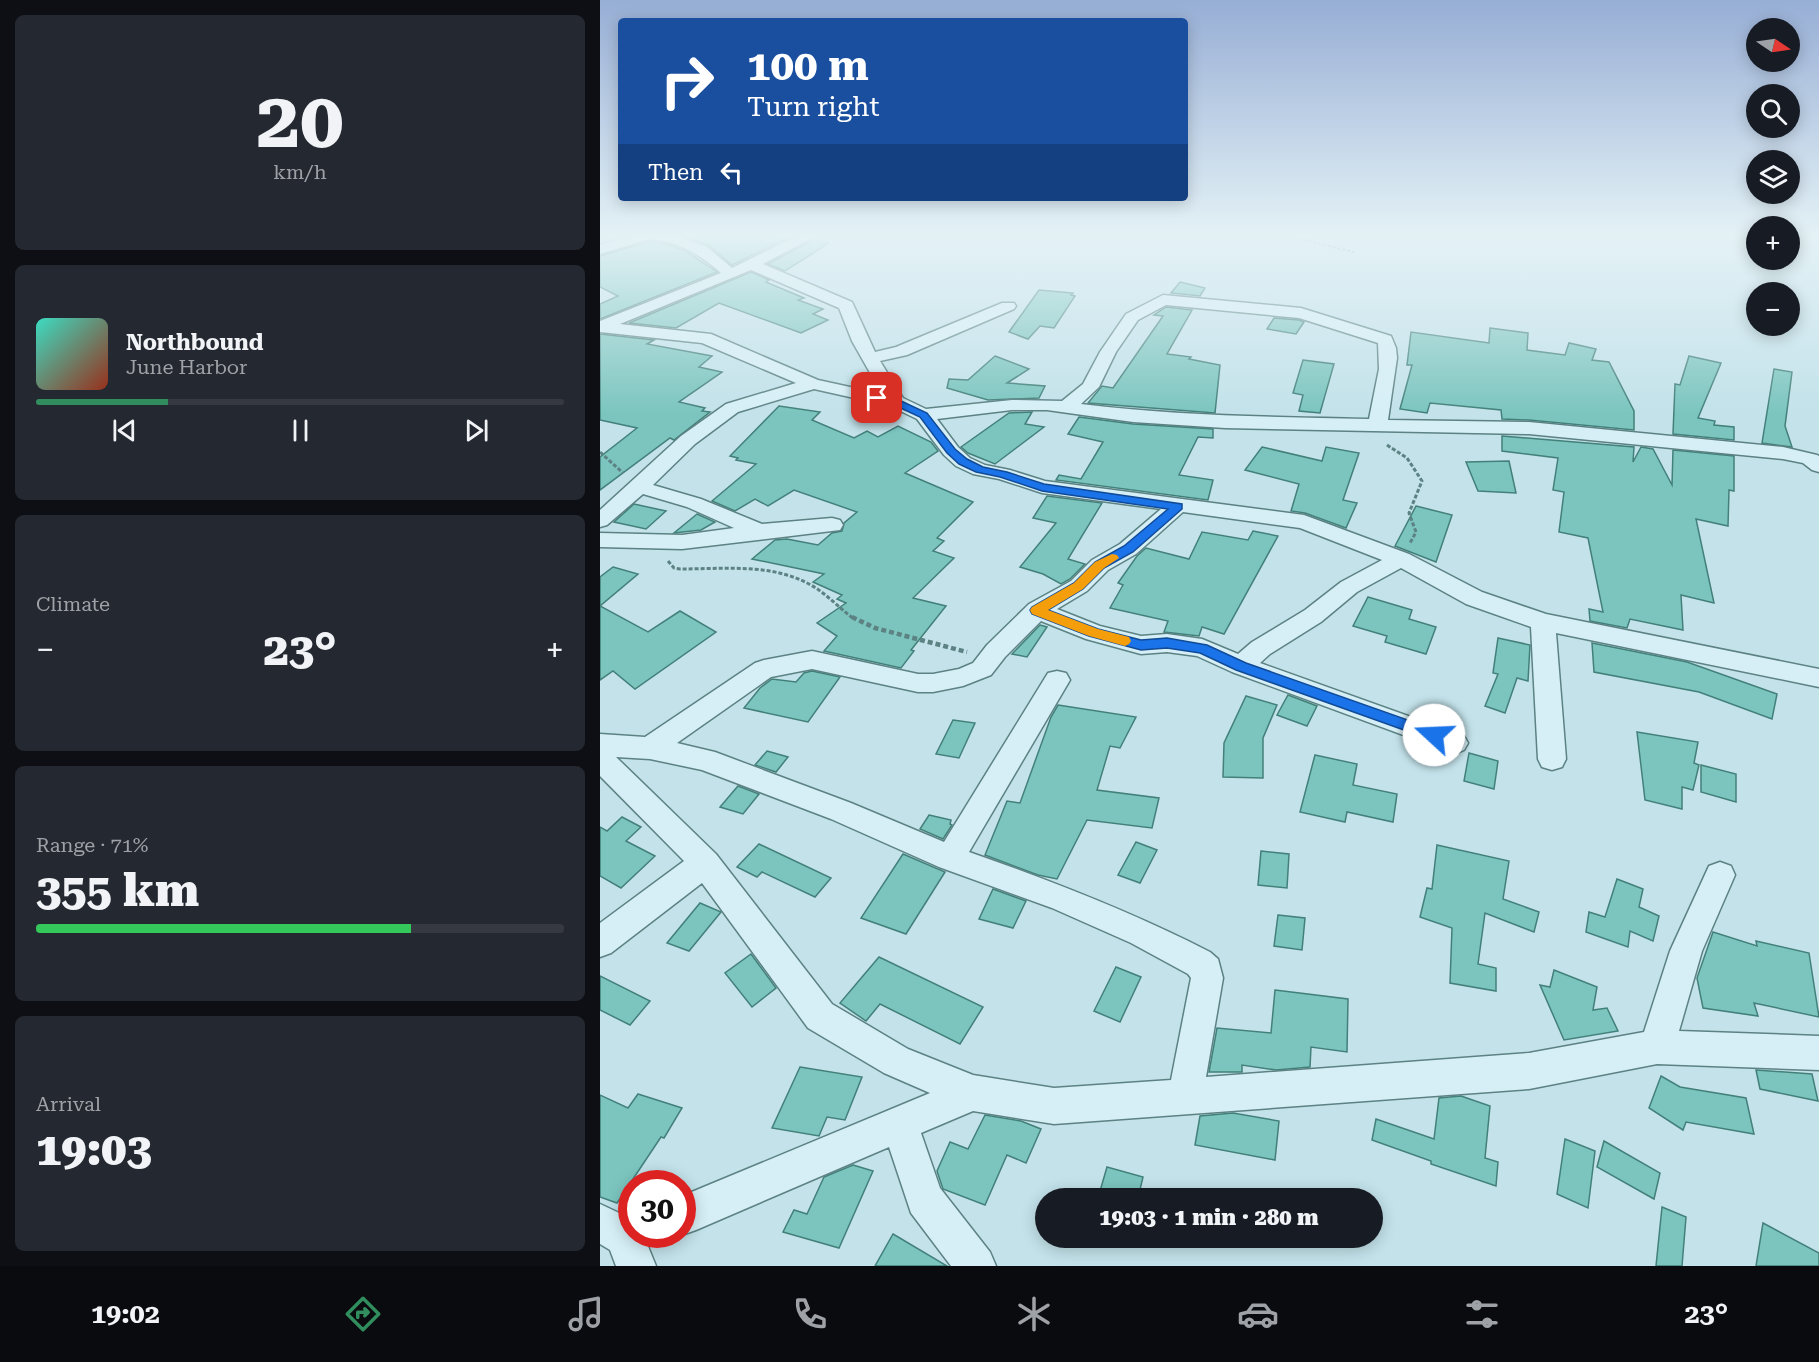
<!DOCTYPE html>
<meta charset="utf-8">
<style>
:root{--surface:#171b24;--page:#242831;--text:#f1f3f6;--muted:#9ea1a6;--line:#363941;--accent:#318d5e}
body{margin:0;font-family:"Roboto Serif",serif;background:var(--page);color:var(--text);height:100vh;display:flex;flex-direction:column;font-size:22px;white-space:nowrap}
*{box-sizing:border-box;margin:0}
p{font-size:20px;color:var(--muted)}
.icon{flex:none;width:33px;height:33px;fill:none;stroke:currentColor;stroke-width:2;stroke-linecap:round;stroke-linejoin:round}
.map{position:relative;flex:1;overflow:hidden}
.drawer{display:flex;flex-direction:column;gap:15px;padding:15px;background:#0d0f14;width:600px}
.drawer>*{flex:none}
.top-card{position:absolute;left:18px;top:18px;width:570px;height:183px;border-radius:6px;box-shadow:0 3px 15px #0003;background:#1a4fa0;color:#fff;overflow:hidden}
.needle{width:39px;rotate:103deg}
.buttons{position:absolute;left:1146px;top:18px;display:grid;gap:12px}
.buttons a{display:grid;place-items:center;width:54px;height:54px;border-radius:50%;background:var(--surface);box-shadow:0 3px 15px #0003;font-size:30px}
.speed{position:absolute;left:18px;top:1170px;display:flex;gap:12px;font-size:30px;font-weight:700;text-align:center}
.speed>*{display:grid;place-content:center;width:78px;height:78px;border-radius:50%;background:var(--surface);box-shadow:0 3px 15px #0003;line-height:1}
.speed .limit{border:9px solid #d22;background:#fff;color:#111}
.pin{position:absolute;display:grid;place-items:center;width:51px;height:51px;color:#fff;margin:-26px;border-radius:12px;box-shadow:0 3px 9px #0006}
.me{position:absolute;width:66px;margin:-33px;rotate:290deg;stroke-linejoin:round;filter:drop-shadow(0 0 4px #0008)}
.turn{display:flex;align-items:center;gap:21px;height:126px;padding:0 30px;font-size:27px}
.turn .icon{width:78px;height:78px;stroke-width:2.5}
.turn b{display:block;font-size:42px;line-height:51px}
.then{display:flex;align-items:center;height:57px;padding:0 30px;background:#0003;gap:12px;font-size:22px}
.big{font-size:45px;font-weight:800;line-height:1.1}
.drawer .tile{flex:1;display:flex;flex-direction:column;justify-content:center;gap:9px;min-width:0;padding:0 21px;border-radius:9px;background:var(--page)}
.drawer .dial{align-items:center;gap:0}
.dial b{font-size:78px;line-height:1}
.song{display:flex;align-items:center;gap:18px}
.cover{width:72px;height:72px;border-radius:9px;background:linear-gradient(135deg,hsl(170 70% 55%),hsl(10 70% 35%))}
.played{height:6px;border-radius:3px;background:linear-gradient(90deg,var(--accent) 25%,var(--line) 25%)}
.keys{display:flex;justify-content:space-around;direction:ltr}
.heat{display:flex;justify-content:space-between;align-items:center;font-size:33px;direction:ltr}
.charge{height:9px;border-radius:4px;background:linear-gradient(90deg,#34c759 71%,var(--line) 0)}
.trip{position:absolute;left:435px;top:1188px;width:348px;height:60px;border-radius:30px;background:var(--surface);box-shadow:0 3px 15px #0003;font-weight:800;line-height:60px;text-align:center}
.tab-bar{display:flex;height:96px;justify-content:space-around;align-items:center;background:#090b0e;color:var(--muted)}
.tab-bar .icon{width:42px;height:42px}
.tab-bar .current{color:var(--accent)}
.tab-bar b{font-size:27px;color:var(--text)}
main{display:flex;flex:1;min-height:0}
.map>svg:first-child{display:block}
.building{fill:#7cc5bf;stroke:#43807a;stroke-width:1.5}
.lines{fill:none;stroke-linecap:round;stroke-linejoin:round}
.minor-casing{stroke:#5c8283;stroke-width:3}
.path-far2{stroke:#5c8283;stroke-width:2;stroke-dasharray:3 2;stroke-linecap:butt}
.path-far1{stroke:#5c8283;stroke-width:3;stroke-dasharray:4 2;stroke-linecap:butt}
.path{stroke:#5c8283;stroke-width:4.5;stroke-dasharray:5 3;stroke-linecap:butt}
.minor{fill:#d6eff6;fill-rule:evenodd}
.route{fill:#1a73e8;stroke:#114b97;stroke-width:1.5}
.slow{fill:#f59e0b}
</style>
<main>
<section class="drawer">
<div class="tile dial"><b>20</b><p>km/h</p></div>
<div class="tile">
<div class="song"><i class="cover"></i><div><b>Northbound</b><p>June Harbor</p></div></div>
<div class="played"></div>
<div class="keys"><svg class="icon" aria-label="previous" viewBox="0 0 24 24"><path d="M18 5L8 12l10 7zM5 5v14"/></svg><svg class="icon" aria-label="pause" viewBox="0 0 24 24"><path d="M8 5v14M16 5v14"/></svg><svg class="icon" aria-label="next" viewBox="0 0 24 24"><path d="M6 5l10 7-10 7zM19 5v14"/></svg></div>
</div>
<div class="tile"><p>Climate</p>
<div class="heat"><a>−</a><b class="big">23°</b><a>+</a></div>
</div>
<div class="tile"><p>Range · 71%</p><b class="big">355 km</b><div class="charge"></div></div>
<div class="tile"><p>Arrival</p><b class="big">19:03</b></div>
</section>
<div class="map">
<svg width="1219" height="1266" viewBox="0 0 1219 1266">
<rect width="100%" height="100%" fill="#c3e2ea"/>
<g class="building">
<path d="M81,235L186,236H191L132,265L108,245Z"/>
<path d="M213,240L229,243L185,271L168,264Z"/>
<path d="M50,241L70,245L87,252L117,272L0,319V304L18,296L0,287V256Z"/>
<path d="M151,272L169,280L166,282L204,298L198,300L223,309L213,314L228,320L201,333L119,303L76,328L29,323Z"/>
<path d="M580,282L605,288L600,296L571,293Z"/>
<path d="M439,290L473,293L471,295L475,296L454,328L440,326L428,339L409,332Z"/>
<path d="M566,307L592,310L567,354L591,357L589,359L620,365L615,413L488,403L502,386L513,388L563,316L554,315Z"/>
<path d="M674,318L699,320L704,322L696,334L667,329Z"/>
<path d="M890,328L928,333L927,350L965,355L969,343L996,349L992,360L1009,362L1034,411V430L929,420L902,419L901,410L830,403L827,413L800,409L812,365H807L811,332L889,343Z"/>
<path d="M0,334L54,340L47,344L112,356L99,367L122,372L79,402L105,408L102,411L110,412L74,440L70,438L0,490V457L37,428L0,420Z"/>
<path d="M395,356L429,369L407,383L445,386L439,398L388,400L347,388L349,379L368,380Z"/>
<path d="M1089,356L1121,363L1098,418L1115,421L1114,425L1134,427V440L1073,434L1075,384L1080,385Z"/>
<path d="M703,360L734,364L720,413L699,411L703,395L693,393Z"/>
<path d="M1174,369L1192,372L1185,426L1192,447L1162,443Z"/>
<path d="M179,406L220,412L212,420L254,438L267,431L278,437L298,426L331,442L338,451L305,473L373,502L337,538L344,541L333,551L354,558L313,598L346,606L311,650L314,651L301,668L224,651L237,636L217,623L246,603L237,599L242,595L213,582L224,574L152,559L175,540L187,539L218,545L232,533L242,531L244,523L257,512L194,490L168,506L155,499L135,511L112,501L156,464L136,460L138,458L130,456Z"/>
<path d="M432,412L425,424L444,427L395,464L368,453L361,447L409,413Z"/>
<path d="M479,417L533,424L613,429V438L598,437L579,475L613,480L608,500L456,480L459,475L481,479L503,442L468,434Z"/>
<path d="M902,436L1034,447L1033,462L1041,447L1053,449L1072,485L1073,450L1134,456V491L1129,490L1128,526L1096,519L1114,603L1081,595L1083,630L1030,619L1027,628L990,621L989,609L1003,612L988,538L959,532L964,492L953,490L958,458L902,451Z"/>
<path d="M662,447L722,461L726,447L759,453L743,500L757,503L746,528L705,513L691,511L699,484L645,470Z"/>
<path d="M909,461L916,493L878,491L866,462Z"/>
<path d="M447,496L502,503L468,559L485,564L470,579L461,584L443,574L420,567L456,523L433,518Z"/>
<path d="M34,504L66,511L46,529L14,522Z"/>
<path d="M816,506L852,515L836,562L795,546Z"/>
<path d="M97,514L115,522L101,530L74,533Z"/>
<path d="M653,531L678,536L624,634L602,627L599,636L564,632L568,621L510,608L523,585L518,583L537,556L546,548L589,559L602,532L648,540Z"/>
<path d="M13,567L38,574L0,606V577Z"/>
<path d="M768,597L812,610L809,619L836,627L826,654L785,642L787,636L753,626Z"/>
<path d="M0,606L48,632L80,611L116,632L35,689L13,671L0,680Z"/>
<path d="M440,625L447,627L427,657L412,654Z"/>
<path d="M898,638L930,645L928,681L917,678L905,713L885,706L898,674L893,673Z"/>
<path d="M992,643L1087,662L1177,694L1172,719L1099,692L994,672Z"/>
<path d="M212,671L240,677L208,722L144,708L160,688L172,679L196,682L204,673Z"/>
<path d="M688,695L717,706L707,726L677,715Z"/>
<path d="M646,696L677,705L663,738V778L623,777L624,743Z"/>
<path d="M458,705L536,717L520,748L510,746L497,790L559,798L552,828L487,820L457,879L438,875L385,855L407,801L420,803L451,717Z"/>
<path d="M353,720L375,723L359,758L336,754Z"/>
<path d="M1037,732L1098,742L1094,763L1099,765L1093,790L1082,787V809L1045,800Z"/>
<path d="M167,751L188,757L176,772L155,765Z"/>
<path d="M869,753L898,761L894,789L864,781Z"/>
<path d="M715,755L757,764L753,785L797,794L793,822L747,812L745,822L700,812Z"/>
<path d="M1101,765L1136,774V802L1101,792Z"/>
<path d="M138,786L159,794L143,814L120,807Z"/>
<path d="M329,815L351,820L350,824L352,825L343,839L320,829Z"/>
<path d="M22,817L41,827L26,841L55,856L21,888L0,876V827L7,831Z"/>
<path d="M536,842L557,850L540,883L518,875Z"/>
<path d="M159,844L231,878L215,897L162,872L157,877L137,867Z"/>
<path d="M837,845L909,861L903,899L939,912L934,932L885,913L878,964L896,968V991L850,983L852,928L820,917L827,888L832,889Z"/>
<path d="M661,851L689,854L687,888L658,885Z"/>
<path d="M303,854L345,872L306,934L261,918Z"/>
<path d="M1017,879L1043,889L1039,907L1059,916L1053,941L1030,931L1028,947L986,932L989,912L1005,917Z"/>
<path d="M393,889L426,901L413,928L379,919Z"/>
<path d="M100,903L121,912L89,951L67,943Z"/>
<path d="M678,915L705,918L702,950L674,946Z"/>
<path d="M1113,932L1157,946L1156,941L1209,953L1219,1017L1154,1003L1158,1016L1103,1008L1097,978Z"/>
<path d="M151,954L176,988L152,1007L125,973Z"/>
<path d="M279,957L383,1007L360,1044L280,1004L266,1021L240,1003Z"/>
<path d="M516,967L541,977L520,1022L494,1011Z"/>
<path d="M954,970L997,987L993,1010L1007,1008L1018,1031L964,1040L940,985L950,987Z"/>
<path d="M0,976L50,1001L30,1025L0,1010Z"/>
<path d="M675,990L748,999L747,1052L711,1047L710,1067L676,1070L642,1065V1072H609L617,1028L671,1033Z"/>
<path d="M200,1067L262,1077L245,1120L227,1117L219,1136L172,1128Z"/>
<path d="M1156,1070L1212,1074L1218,1101L1160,1089Z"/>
<path d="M1061,1076L1080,1087L1146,1098L1154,1134L1086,1122L1083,1130L1049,1108Z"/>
<path d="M38,1094L82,1108L64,1138L61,1137L17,1203L0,1197V1095L28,1108Z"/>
<path d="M861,1096L890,1106L885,1158L898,1162L896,1186L831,1164V1161L772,1140L776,1119L834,1139L839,1098Z"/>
<path d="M633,1113L679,1121L675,1160L595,1145L600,1116Z"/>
<path d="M385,1115L421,1121L441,1129L426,1163L407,1155L385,1205L343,1189L337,1171L350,1142L368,1149Z"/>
<path d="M965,1139L995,1151L988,1208L957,1194Z"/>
<path d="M1004,1141L1060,1173L1054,1199L997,1167Z"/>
<path d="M253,1165L273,1171L239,1248L183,1232L194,1210L207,1214L224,1177Z"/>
<path d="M507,1167L543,1177L538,1198H498Z"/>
<path d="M1062,1207L1086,1217L1082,1266H1056Z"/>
<path d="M1163,1223L1219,1253V1266H1156Z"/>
<path d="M293,1234L347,1266H275Z"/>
</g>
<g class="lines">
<g class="minor-casing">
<g id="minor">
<path d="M33,235H73L107,247L132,268L199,235H218L163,264L252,302L275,352L296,347L402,303H414L416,306L414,309L307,355L280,361L303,398L326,409L412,400L462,401L483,384L500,352L526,314L563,295L701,308L791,336L796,348L797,358L788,420L929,422L1183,447L1217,455L1219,456V472L1212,470L1203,463L1183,459L929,434L625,428L533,422L447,410H412L337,419L358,447L370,458L385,465L410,470L445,481L704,515L809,554L882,592L946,614L1219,669V687L956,633L966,759L962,767L952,770L942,767L938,759L931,627L866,604L801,568L757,592L721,622L670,654L660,663L864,736L868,743L864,750L855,754L632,672L597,656L567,652L541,654L486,639L441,621L405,657L391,675L363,686L333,692H318L212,669L171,677L77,743L115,752L251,803L344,842L448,673L457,671L466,673L470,680L369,852C452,881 532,912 610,952L618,959L623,978L606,1077L929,1053L1044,1032L1070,951L1109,866L1120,862L1131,866L1135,875L1102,951L1079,1031L1219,1036V1070L1057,1064L929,1089L454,1124L373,1111L321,1133L340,1188L390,1252L396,1266H351L311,1213L289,1147L96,1230L82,1235L80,1234H82V1196L330,1093L284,1073L208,1028L102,883L11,953L0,957V923L84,861L0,776V734L45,737L155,663L164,660L212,651L318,674H333L359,669L373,663L387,645L429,604L471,581L492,560L520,544L561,509L442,493L399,479L373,474L356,466L344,455L317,419L290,406L214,389L138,412L95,444L53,485L101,499L162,524L232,518L240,520L243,525L240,530L82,549L0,547V533L82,535L134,528L87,507L43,494L7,525L0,527V510L81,436L126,404L196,383L102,343L0,332V321L121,273C99,254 80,242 50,239L0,254V245ZM151,270L239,308L252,341L282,394L218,380L111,334L20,324ZM566,305L699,318L778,343L779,369L769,419C673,417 577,416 481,404L499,387L516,352L538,320ZM583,512L700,528L782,560L741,582L705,610L652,642L638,654L602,639L567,634L541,636L500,626L457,609L487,591L508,570L536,554ZM16,757L50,759L102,770L231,819L339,867L452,908L531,943L588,974L591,978L571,1080L454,1088L373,1075L308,1049L232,1004L116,854Z"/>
<path d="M0,1204L32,1219V1234H43L56,1266H16L10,1250L0,1244Z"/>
</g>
</g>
<path class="path-far2" d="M684,235L754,252"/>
<g class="path-far1">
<path d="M787,445L807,458L822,481L809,513L816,532L810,543"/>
<path d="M0,452L23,473"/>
<path d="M68,561L74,568L80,569C123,569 170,563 209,584C226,593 239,608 254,619"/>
</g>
<path class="path" d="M252,617L275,628L367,652"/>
<use href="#minor" class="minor"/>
</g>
<linearGradient id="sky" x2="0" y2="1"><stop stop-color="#97aed5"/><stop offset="0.57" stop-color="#e4f2f6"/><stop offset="1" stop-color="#e4f2f6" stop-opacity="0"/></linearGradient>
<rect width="1219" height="413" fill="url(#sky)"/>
<path class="route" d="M277,395L299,400L327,413L355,449L367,459L383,467L407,472L444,484L582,504V509L533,552L504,568L483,589L448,610L498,629L541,640L567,638L607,645L646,663L839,731L841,735L839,739H829L636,670L600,653L567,648L541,650L489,636L432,614L430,610L432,607L474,583L495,562L524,546L568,509L442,491L400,477L376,472L359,464L347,453L320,417L292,404L273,400L271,398Z"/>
<path class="slow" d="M512,554L517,555L519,558L504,568L483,589L448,610L498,629L529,637L531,641L529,644L525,646L489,636L432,614L430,610L432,607L474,583L495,562Z"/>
</svg>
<div class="buttons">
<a><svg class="needle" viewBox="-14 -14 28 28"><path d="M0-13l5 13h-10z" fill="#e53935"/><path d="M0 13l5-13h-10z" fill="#9ea1a6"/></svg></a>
<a><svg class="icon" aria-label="search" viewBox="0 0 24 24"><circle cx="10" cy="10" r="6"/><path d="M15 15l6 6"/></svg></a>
<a><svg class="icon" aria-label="layers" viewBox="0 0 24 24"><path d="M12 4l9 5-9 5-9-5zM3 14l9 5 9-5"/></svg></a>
<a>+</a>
<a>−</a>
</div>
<div class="speed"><div class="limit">30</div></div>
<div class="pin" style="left:277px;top:398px;background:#d93025"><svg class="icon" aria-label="arrive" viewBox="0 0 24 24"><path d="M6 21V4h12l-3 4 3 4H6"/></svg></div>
<svg class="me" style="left:834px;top:735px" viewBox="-20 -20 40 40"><circle r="19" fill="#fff"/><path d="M0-13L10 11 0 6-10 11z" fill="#1a73e8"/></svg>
<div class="trip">19:03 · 1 min · 280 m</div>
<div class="top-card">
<div class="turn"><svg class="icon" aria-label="right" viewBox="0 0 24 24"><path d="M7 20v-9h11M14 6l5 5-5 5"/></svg><div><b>100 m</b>Turn right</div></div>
<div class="then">Then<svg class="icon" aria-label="left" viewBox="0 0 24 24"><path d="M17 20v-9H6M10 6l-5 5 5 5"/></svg></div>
</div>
</div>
</main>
<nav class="tab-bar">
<b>19:02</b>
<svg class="icon current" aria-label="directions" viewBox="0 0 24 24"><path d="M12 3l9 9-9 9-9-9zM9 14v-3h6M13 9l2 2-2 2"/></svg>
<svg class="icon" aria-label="music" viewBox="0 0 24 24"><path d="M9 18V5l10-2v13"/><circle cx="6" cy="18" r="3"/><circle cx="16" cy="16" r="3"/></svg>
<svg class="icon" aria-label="phone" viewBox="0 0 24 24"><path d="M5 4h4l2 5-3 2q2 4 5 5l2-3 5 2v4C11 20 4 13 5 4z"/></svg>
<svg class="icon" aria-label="climate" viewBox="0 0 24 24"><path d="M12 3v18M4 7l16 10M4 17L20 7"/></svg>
<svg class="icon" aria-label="car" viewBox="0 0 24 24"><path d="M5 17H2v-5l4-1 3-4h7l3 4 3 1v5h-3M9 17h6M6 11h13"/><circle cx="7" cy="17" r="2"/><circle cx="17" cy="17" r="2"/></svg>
<svg class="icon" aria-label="filters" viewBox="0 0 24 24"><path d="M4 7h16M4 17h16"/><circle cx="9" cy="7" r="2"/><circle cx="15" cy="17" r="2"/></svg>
<b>23°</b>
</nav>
